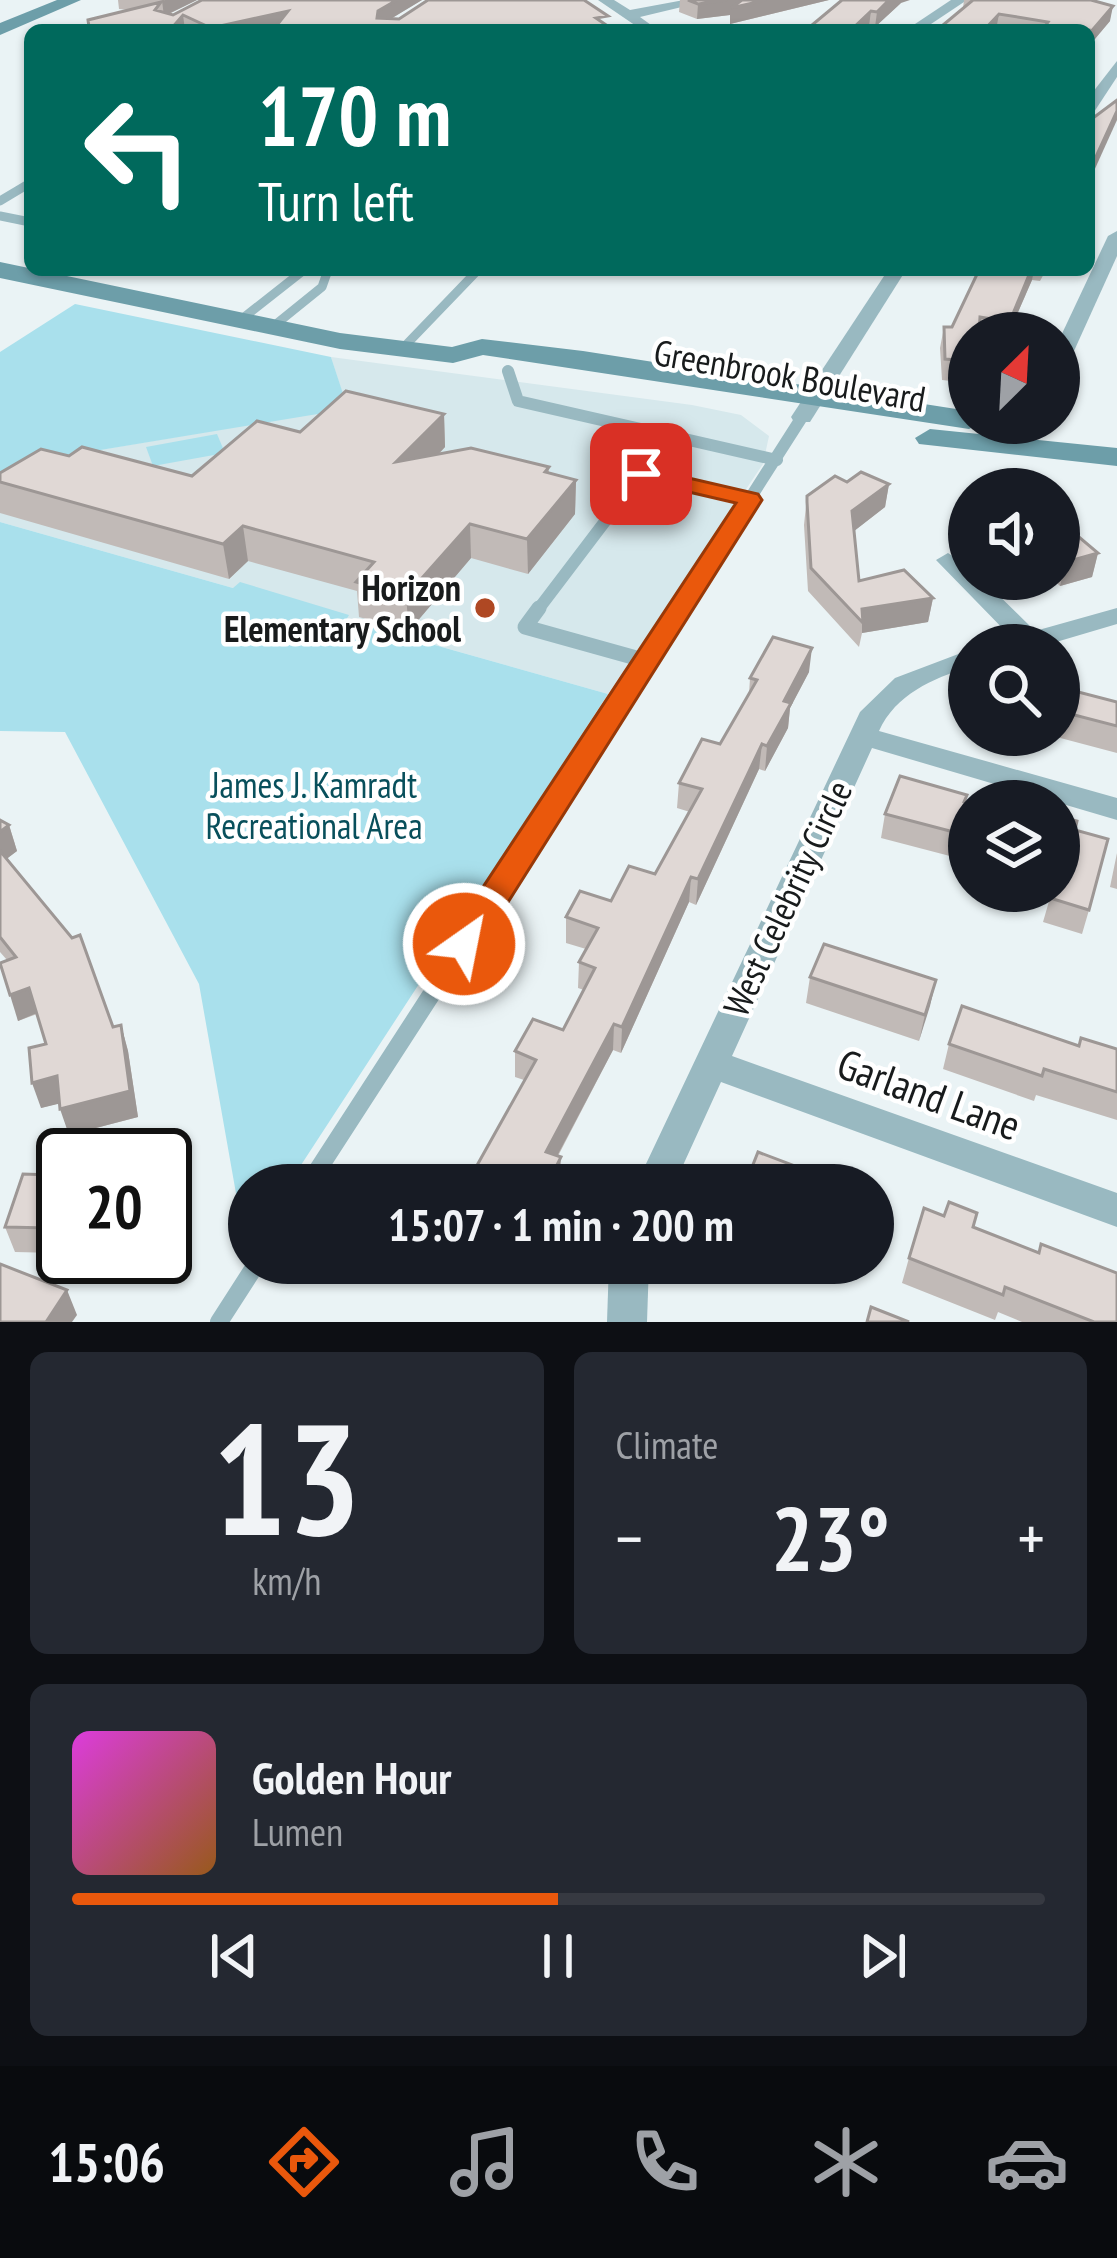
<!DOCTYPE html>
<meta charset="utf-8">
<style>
:root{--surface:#171b24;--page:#242831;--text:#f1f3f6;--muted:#9ea1a6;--line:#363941;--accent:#ea580c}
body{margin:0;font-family:"PT Sans Narrow",sans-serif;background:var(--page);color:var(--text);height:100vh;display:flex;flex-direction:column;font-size:45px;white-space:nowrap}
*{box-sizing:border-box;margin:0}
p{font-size:39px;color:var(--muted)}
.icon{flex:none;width:66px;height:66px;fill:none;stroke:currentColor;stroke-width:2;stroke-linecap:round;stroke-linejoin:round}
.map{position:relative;height:1322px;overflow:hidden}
.side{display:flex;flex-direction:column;gap:30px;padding:30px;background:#0d0f14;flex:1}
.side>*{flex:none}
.hud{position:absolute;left:24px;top:24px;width:1071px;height:252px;border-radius:18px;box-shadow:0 3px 9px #0004;background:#00695c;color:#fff;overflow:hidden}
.needle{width:78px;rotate:24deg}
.tools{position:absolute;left:948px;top:312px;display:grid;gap:24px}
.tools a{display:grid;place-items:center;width:132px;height:132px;border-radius:50%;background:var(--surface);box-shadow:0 3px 9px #0004;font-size:60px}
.speed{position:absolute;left:36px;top:1128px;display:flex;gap:24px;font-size:60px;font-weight:700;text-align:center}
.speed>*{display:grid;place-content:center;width:156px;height:156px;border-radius:50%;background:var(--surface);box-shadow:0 3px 9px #0004;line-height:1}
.speed .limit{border:6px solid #111;border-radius:18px;background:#fff;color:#111}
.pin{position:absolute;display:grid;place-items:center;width:102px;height:102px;color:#fff;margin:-51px;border-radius:24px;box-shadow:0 6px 18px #0006}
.me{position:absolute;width:132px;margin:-66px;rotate:33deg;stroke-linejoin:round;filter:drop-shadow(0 0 9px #0008)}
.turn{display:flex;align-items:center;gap:42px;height:252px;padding:0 36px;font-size:54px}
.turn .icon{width:156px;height:156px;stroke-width:2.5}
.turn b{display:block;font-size:84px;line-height:102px}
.big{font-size:90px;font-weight:700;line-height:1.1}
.side .tile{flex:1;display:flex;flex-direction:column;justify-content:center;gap:18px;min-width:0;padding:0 42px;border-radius:18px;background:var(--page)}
.side .dial{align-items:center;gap:0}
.dial b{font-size:156px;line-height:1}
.song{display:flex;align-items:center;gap:36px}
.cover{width:144px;height:144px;border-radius:18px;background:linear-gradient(135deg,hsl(300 70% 55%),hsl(30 70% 35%))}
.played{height:12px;border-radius:6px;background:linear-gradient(90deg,var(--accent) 50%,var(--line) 50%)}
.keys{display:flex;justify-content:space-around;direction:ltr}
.heat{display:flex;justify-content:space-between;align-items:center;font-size:66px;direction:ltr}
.side .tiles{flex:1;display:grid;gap:30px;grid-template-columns:1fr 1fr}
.tile:last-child{grid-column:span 2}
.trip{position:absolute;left:228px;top:1164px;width:666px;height:120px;border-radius:60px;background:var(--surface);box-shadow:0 3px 9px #0004;font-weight:700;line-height:120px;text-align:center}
.tabs{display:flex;height:192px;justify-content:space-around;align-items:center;background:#090b0e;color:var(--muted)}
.tabs .icon{width:84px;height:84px}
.tabs .active{color:var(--accent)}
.tabs b{font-size:54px;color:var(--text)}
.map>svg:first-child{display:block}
.built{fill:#d6e8ec}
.green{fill:#a9e0ec}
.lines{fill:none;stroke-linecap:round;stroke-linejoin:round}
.lane-far3{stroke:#99b9c1;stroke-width:9}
.lane-far2{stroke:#99b9c1;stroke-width:12}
.lane-far1{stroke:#99b9c1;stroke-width:15}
.lane{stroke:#99b9c1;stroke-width:18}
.street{fill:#99b9c1;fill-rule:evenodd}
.secondary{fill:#6d9ea9;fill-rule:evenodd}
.wall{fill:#c1bab7}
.shaded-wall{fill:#9d9795}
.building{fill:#e0d8d5;stroke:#9d9795;stroke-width:3}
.route{fill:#ea580c;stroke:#983908;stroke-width:3}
.poi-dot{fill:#af4823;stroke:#fff;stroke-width:4.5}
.labels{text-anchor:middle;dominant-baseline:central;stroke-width:9;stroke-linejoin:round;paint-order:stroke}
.street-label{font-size:36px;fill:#181b1c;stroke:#fff}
.poi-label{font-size:36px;font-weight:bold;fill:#181b1c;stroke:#fff;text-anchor:end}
.park-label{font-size:36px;fill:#084f5b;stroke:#fff}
.near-street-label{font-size:42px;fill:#181b1c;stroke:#fff}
</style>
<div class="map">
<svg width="1117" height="1322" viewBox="0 0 1117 1322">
<rect width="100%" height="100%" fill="#eaf3f5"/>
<path class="built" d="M331,357L692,405L741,415L769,436L763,464L608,694L0,522V476L16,464L347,408Z"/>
<g class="green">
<path d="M75,304L331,357L348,409L16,464L0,476V352Z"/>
<path d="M217,434L225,453L153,466L146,447Z"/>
<path d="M0,522L233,588L240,582L349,615L346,620L608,694L288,1185H249L246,1250L199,984L65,732L0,731Z"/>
</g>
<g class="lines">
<g class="lane-far3">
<path d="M0,201L30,183"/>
<path d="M0,216L30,222"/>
<path d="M238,322L304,270"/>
<path d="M270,329L322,287L328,270"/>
<path d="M402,349L478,270"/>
</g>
<g class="lane-far2">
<path d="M508,371L518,401L777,460"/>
<path d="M749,500L802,417"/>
<path d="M537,611L641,474L749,500"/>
<path d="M679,611L749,500"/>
</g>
<g class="lane-far1">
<path d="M539,608L525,627L647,661L680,608"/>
<path d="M475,927L647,661"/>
</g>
<g class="lane">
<path d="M308,1185L477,924"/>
<path d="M219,1322L257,1263"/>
</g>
<g class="street">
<path d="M598,0H614L630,10L684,0H711L640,17L658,30H642Z"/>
<path d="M951,0H967L922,30H906Z"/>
<path d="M1117,61V77L1094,112L1089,114V97Z"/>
<path d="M1117,231V256L1069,362L1059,368V340L1108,236Z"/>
<path d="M888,270H906L810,422H794L791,417Z"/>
<path d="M948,553L969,567V579H982L1035,631L1117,608V624L1046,645H1003L1012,638L936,560Z"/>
<path d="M969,650V667C932,679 896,694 879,731L1117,798V820L872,748L732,1056L1117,1193V1227L721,1082L674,1185H636L860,712L895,678Z"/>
<path d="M609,1263H649L647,1322H607Z"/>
</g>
<g class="secondary">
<path d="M57,0H81L0,35V23Z"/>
<path d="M0,262L340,333L452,347L482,339L583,351L969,411V423H982L969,429L483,355L453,363L340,349L0,278Z"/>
<path d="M930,429L1117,448V466L919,444L915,438Z"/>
</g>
</g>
<g class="wall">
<path d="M118,0H197L169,14L173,15L202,0H422L392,18L608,26L612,30H89L88,20L128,10L119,9Z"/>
<path d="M680,0H829L730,24V15L697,19L679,12Z"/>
<path d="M964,0H1091L1110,21L1089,46V30H937L963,8Z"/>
<path d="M901,3L875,27L869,26L865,30H806Z"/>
<path d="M979,270H1046L1040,281L1032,280L1009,333H969V383L942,380L940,348L944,327H952Z"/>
<path d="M444,414L445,447L439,454L549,467V473L576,480L575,514L528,574L471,558L409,631L359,617L357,591L248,561L229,579L0,513V473L69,456L192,476L300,432Z"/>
<path d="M847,482L889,484L885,507L854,531L859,581L933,598L928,622L862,633L859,647L808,591L804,525L807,496Z"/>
<path d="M1059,521L1098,553L1092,577L1060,586L1053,579H1059Z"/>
<path d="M809,672L790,708L788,728L765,771L759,769L696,905L689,902L621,1053L613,1050L558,1156L560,1182L524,1080L515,1077V1051L563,1030L584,990L578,988L579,962L586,949L566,943V917L611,901L655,874L690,812L677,808L679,783L720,744L749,694L750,678Z"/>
<path d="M1059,687L1117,702V753L1049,735H1059Z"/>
<path d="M965,803L969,804V861L881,838L885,814Z"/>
<path d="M1059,816L1075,830L1089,910L1082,934L1043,922L1052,891H1059Z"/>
<path d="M0,820L9,825L17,851L6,859L113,1027L121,1025L128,1051L138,1117L69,1135L60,1103L41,1108L46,1044L37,1014L18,1021L7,960L0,952Z"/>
<path d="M1117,853V889L1110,887Z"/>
<path d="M810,977L936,980L919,1041L806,1003Z"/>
<path d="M949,1044L1078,1046L1117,1049V1120L1036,1095L1034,1101L943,1069Z"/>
<path d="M66,1137L129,1139L133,1155H63V1241L58,1253L15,1252L5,1227L23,1174L54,1175Z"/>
<path d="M944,1216L973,1227L1117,1322H1022L998,1312L995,1320L902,1283L909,1258Z"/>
<path d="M778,1263H796L793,1269Z"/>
<path d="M828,1263H860L856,1274Z"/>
</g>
<g class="shaded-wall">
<path d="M165,0H197L164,16L162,1Z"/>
<path d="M397,0H422L379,26L377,30L378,11Z"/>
<path d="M727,0H829L730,24V15L697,19L698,4Z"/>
<path d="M889,0H910L901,3L875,27L877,12Z"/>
<path d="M1113,6L1110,21L1089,46V34Z"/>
<path d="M288,11L290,26L271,30H211V28Z"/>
<path d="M871,11L869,26L865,30H851Z"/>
<path d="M999,14L996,30H984Z"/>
<path d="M183,15L185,30H172L171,29Z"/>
<path d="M1117,111V120L1089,182V172Z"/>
<path d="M1031,270H1034L1032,280L1009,333H1002L1004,321Z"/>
<path d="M444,414L445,447L398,496L396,462Z"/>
<path d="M576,480L575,514L528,574L527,539Z"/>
<path d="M889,484L885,507L849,535L852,511Z"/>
<path d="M470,524L471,558L409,631L406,596Z"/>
<path d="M243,526L248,561L229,579L223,544Z"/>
<path d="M1098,553L1092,577L1060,586L1066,562Z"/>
<path d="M933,598L928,622L862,633V609Z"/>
<path d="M812,648L809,672L790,708L788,728L765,771L767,746L784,701Z"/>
<path d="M762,744L759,769L696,905L698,879Z"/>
<path d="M9,825L17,851L0,864V832Z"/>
<path d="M691,877L689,902L621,1053L622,1027Z"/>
<path d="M936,980L930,1006L919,1041L925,1015Z"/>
<path d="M29,988L37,1013L18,1021L10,995Z"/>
<path d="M614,1024L613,1050L546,1177V1152Z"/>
<path d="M121,1025L128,1051L138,1117L69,1135L60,1109Z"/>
<path d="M57,1076L66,1102L41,1108L32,1083Z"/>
<path d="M129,1139L133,1155H124Z"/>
<path d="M561,1157L559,1185H547Z"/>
<path d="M53,1215L62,1240L58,1253L49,1228Z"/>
<path d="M67,1290L77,1315L72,1322H46Z"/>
</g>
<g class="building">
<path d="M202,0H397L378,11L377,18L399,19L428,0H584L608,16L596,18L612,29L273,30L288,11L211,28L183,15L171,29L89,27L88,20L161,2L155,10L173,15Z"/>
<path d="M688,0H727L698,4Z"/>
<path d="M742,0H766L731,8Z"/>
<path d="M842,0H889L877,12L871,11L851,30H806Z"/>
<path d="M973,0H1091L1113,6L1089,34V30H1042L1048,22L999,14L984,30H937Z"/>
<path d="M1117,100V111L1089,172V121Z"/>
<path d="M979,270H1031L1012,316L1004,321L980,317L979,333H969V361L945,359L944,327H952Z"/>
<path d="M346,391L444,414L396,462L471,448L549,467L545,472L576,480L527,539L470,524L406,596L356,582L374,562L243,526L223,544L0,482V473L41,449L69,456L82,447L192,476L257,421L300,432Z"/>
<path d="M861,472L889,484L852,511L859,581L904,570L933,598L862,609L863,623L811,568L807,502V496L835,476L847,482Z"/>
<path d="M1059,521H1060L1098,553L1066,562L1059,555Z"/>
<path d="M773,637L812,648L784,701L791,703L767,746L762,744L698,879L691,877L622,1027L614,1024L546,1152L561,1157L547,1185H466L536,1060L515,1051L533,1019L563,1030L595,968L579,962L598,928L566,917L580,891L611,901L629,866L655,874L702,789L679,783L702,739L720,744L757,680L750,678Z"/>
<path d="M1059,687L1117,702V726L1059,711Z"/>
<path d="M900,776L967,795L964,802L969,804V836L885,814Z"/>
<path d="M1059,816L1077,821L1075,830L1108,839L1089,910L1050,898L1052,891H1059V868L1062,859H1059Z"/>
<path d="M0,820L9,825L0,832Z"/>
<path d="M0,851L72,938L80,935L113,1027L121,1025L130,1091L60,1109L57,1076L32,1083L29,1048L46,1044L29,988L10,995L0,963L16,957L0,937Z"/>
<path d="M824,944L936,980L925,1015L810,977Z"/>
<path d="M962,1006L1079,1046L1081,1038L1117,1049V1092L1044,1069L1042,1076L949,1044Z"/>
<path d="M66,1137L129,1139L124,1155H63V1216L53,1215L49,1228L5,1227L23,1174L54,1175Z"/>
<path d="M758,1152L845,1185H745Z"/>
<path d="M412,1172L449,1185H405Z"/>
<path d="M873,1196L879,1198L873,1215Z"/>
<path d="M949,1202L977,1213L973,1227L1039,1253L1041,1244L1117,1273V1322H1094L1005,1287L1003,1295L909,1258L924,1208L944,1216Z"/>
<path d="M0,1264L67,1290L46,1322H0Z"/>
<path d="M871,1307L909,1322H867Z"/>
</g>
<path class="route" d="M641,467L758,494L762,500L476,953L464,956L452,953L447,944L452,934L736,503L633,479V469Z"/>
<circle class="poi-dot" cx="485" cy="608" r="12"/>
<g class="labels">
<g class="street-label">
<text transform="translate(790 375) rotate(10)">Greenbrook Boulevard</text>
<text transform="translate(787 898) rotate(-65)">West Celebrity Circle</text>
</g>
<g class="poi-label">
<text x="461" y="587">Horizon<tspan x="461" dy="41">Elementary School</tspan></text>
</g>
<g class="park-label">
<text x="314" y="784">James J. Kamradt<tspan x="314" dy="41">Recreational Area</tspan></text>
</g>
<g class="near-street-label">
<text transform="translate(929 1094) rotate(20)">Garland Lane</text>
</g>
</g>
</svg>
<div class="tools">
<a><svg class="needle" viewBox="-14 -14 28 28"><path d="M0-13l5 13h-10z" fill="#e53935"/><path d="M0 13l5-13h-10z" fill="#9ea1a6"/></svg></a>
<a><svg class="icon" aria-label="sound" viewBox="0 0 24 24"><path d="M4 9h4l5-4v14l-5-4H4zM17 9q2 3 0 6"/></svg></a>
<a><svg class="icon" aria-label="search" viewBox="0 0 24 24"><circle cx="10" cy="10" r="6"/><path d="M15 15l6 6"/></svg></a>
<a><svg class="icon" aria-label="layers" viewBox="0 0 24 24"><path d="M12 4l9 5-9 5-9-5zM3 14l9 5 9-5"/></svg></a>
</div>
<div class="speed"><div class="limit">20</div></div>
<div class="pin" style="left:641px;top:474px;background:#d93025"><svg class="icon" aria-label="arrive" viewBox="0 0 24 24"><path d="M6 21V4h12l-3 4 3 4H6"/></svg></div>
<svg class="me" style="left:464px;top:944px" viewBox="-20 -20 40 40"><circle r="17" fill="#ea580c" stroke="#fff" stroke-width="3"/><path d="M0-11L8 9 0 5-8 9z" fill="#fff"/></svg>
<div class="trip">15:07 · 1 min · 200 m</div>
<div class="hud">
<div class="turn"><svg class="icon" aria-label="left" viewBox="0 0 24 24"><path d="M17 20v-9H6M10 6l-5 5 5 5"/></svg><div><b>170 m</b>Turn left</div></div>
</div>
</div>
<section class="side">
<div class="tiles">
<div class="tile dial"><b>13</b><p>km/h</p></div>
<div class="tile"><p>Climate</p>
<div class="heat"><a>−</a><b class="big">23°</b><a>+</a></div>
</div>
<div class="tile">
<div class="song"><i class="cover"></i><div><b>Golden Hour</b><p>Lumen</p></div></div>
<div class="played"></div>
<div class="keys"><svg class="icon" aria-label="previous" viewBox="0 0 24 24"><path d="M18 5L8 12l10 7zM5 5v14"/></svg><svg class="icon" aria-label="pause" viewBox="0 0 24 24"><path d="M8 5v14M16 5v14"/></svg><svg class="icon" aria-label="next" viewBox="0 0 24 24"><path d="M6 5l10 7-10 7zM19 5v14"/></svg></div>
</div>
</div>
</section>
<nav class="tabs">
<b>15:06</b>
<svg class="icon active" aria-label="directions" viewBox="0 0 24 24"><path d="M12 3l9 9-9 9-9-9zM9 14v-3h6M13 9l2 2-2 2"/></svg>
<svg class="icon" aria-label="music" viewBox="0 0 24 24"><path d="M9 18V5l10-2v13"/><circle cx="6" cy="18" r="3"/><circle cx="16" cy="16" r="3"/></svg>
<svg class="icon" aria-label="phone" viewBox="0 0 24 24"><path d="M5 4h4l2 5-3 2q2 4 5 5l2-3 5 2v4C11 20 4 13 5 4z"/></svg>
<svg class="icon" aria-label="climate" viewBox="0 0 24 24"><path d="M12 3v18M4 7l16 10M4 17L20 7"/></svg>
<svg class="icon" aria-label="car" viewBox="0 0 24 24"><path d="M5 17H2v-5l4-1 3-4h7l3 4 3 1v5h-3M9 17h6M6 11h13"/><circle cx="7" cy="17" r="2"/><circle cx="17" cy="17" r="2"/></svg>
</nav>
